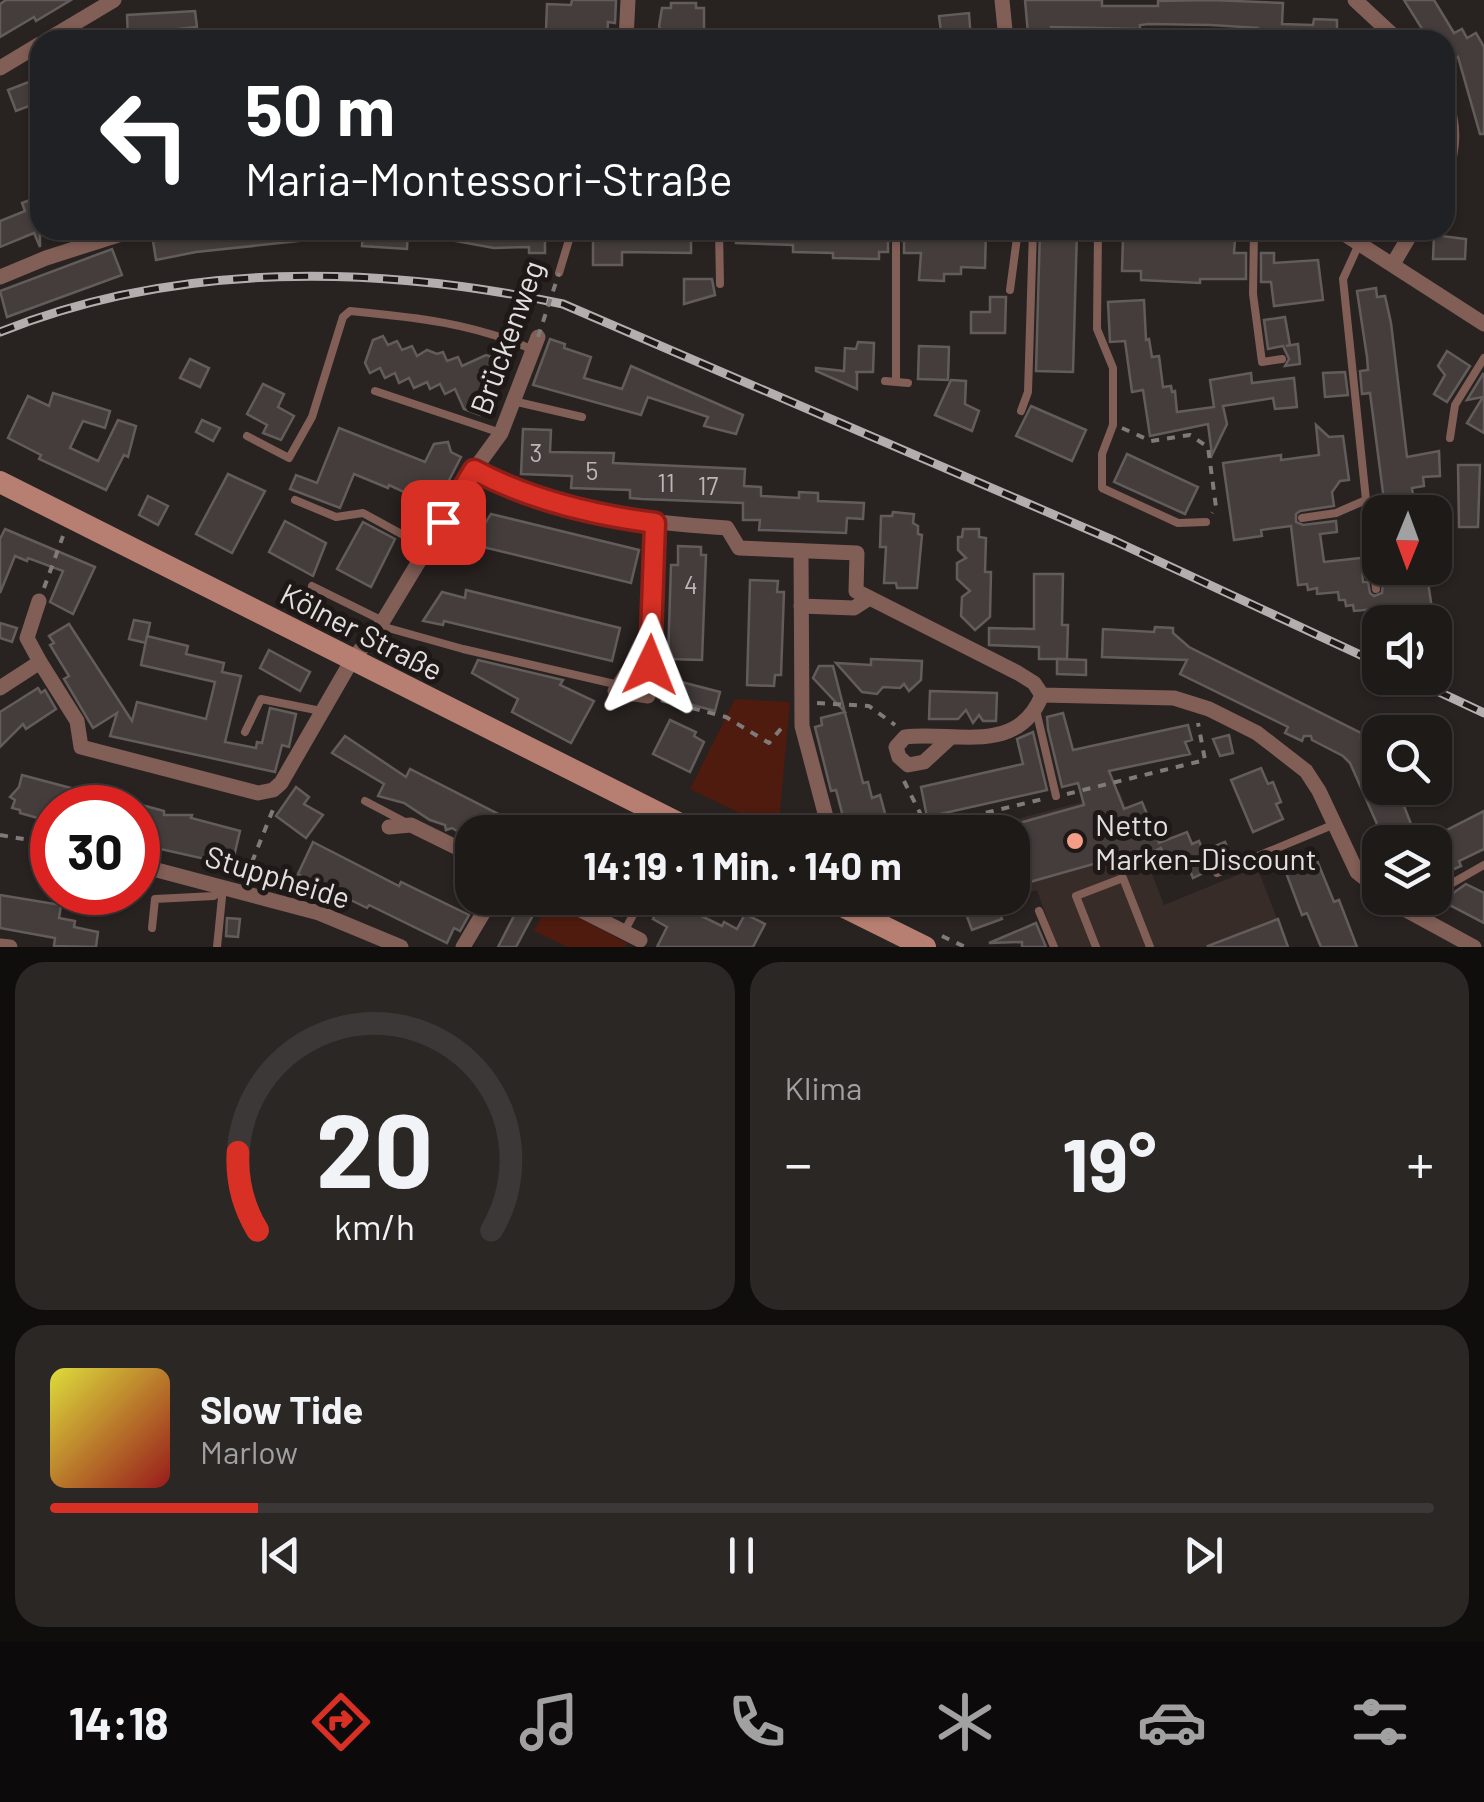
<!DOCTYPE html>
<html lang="de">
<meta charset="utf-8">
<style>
:root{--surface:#1e1a18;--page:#2b2725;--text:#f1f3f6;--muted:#a1a1a2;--line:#3c3837;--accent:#d93025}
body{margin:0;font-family:Barlow,sans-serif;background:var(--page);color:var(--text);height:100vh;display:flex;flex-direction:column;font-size:38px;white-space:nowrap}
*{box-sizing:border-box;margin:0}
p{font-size:32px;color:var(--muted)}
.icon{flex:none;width:55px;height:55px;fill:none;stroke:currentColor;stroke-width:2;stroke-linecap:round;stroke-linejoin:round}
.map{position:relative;height:947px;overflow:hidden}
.details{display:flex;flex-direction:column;gap:15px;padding:15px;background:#100e0d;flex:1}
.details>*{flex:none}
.top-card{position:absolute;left:30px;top:30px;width:1425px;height:210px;border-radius:30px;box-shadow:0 2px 8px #0004,0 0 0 2px var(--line);background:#202124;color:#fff;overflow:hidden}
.needle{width:65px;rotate:181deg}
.tools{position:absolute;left:1362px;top:495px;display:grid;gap:20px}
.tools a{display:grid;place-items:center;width:90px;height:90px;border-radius:20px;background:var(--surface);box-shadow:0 2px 8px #0004,0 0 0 2px var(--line);font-size:50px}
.speed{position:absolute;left:30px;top:785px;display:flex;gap:20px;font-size:50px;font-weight:700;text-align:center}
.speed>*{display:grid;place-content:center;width:130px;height:130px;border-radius:50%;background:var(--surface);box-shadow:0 2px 8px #0004,0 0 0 2px var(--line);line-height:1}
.speed .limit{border:15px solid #d22;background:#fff;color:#111}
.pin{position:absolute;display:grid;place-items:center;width:85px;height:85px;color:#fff;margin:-42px;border-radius:20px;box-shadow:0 5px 15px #0006}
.me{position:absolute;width:110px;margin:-55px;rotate:2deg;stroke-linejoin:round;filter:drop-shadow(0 0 8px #0008)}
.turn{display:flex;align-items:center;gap:35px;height:210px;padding:0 50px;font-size:45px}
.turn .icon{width:130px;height:130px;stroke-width:2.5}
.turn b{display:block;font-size:70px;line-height:85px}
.big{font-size:75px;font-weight:700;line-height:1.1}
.details .widget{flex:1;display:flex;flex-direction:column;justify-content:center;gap:15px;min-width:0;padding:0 35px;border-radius:30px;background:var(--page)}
.details .dial{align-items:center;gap:0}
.dial svg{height:260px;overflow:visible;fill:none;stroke:var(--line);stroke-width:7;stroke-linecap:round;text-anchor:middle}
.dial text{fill:var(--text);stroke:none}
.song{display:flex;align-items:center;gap:30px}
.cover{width:120px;height:120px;border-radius:15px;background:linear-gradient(135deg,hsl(60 70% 55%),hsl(0 70% 35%))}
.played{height:10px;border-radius:5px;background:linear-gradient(90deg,var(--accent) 15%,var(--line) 15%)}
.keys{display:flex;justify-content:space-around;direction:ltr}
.heat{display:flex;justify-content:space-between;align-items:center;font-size:55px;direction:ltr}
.details .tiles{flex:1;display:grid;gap:15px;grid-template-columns:1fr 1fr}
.widget:last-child{grid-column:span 2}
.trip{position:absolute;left:455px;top:815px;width:575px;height:100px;border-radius:30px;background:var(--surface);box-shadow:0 2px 8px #0004,0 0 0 2px var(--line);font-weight:700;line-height:100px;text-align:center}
.tabs{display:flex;height:160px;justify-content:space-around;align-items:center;background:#0c0a0a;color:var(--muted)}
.tabs .icon{width:70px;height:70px}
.tabs .selected{color:var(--accent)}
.tabs b{font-size:45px;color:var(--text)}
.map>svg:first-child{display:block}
.built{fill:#382c29}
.green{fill:#4f1b0f}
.building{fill:#443d3c;stroke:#625c5a;stroke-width:2.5}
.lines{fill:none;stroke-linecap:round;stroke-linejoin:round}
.path{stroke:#807b79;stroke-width:4;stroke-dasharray:8 8;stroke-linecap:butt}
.lane{stroke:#815e56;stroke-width:8}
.street{stroke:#815e56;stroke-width:15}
.secondary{stroke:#b77f71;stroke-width:22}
.rail-casing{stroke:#b4afae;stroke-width:9}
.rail{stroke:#1e1917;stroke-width:5;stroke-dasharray:15;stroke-linecap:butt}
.path-bridge{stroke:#807b79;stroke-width:4;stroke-dasharray:8 8;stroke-linecap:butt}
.route-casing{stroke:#8d1f18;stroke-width:25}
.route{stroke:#d93025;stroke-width:18}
.poi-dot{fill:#f49e88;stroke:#1e1917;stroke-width:4}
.labels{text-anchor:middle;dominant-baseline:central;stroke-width:10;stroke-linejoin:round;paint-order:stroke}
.number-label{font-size:25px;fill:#bcb7b6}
.street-label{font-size:30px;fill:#e4e0df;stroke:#1e1917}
.poi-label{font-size:30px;fill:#e4e0df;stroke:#1e1917;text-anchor:start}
</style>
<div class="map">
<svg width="1484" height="947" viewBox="0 0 1484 947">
<rect width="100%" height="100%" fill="#282220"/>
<path class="built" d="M1120,792L1164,905L1257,867L1288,947H1057L1037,890L1013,897L1012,832H976L975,830Z"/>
<g class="green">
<path d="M735,699L790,702L778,832L690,789Z"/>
<path d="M549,902L627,943L625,947H567L534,931Z"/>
</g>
<g class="building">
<path d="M6,0H71L36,21L34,17L0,37V4Z"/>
<path d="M572,0H616L615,23L608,22L607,40H572V32L546,30L547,4L571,5Z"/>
<path d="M1025,0H1102V6H1158V1L1211,0L1283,3L1282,24L1313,25L1314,19L1337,20V40H1258V28L1211,25L1149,24L1140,25V29L1051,27L1052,32L1028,34Z"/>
<path d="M1404,0H1434L1454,33L1462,29L1467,38L1476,33L1484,47V134H1480L1458,57L1445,65V40H1429Z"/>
<path d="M671,3H696V8H704V33H696V40H676V33H662L659,26L662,8H671Z"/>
<path d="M195,11L197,27L167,30L168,38L128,40L127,15Z"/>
<path d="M969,13L971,40H942L939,16Z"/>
<path d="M34,80L35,83L40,81V102L16,111L8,90Z"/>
<path d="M40,196V247L34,233L0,247V221L25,211L22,203Z"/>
<path d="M217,230H309V240L196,252L156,260L153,241Z"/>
<path d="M363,230H408L407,249L362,246Z"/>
<path d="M440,230L545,231V253H529V247L494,248L439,238Z"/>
<path d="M736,230L880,231V235H888V252H879V259L833,258V253L793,252V245L736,243Z"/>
<path d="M974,230H986L985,268L961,267V274H944V281L919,280L921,253H904V235H920V231L973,233Z"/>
<path d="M1040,230H1077L1073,372L1036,371Z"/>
<path d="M1166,230H1178V239L1235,240L1234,253H1246V279H1200V283L1141,280V271H1122L1123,238L1158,239Z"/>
<path d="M593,233H691V253L622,252V265H593Z"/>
<path d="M1434,235L1466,239L1465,259H1433Z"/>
<path d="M112,249L122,275L7,317L0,291Z"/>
<path d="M1261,253H1274V263L1318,260L1323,300L1274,306L1271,282H1261Z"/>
<path d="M684,279H712L715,295L684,304Z"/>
<path d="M1376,288L1377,297L1385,296L1391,323L1407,457L1439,451L1440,476L1423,477L1424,486L1412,488L1415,512H1387L1385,508L1370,393L1362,394L1360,371L1368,370L1367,357L1357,291Z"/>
<path d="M990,297H1006L1005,333H971V312H990Z"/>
<path d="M1144,300L1146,340L1149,339L1152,357L1159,356L1163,387L1171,386L1172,392L1175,391L1177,412L1214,407L1210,380L1251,373L1252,383L1294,378L1297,407L1275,409L1273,398L1223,406L1227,424L1212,455L1208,424L1150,436L1143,390L1132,392L1125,341L1110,342L1108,302Z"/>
<path d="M1285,317L1290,345L1286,346L1298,344L1300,364L1285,366L1289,359L1283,346L1268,349L1264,320Z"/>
<path d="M383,336L388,345L397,341L402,350L412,346L417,356L427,350L437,354L443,352L447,361L458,357L462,366L486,355L499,359L480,415L464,409L455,389L445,394L440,384L430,389L427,382L414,388L409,378L399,383L395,373L385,378L380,368L370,373L365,363L373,340Z"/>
<path d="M550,339L565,344L564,348L591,357L584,378L622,389L631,366L743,415L736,434L704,426L708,417L648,397L641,415L533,385Z"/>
<path d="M858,342L874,343L873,372H855H857V389L816,371V368L844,371L845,348L856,349Z"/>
<path d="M919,346L949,347L948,380L918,379Z"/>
<path d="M1447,351L1470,366L1447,402L1434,394L1445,375L1438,366Z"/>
<path d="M190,359L209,368L200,387L180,378Z"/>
<path d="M1345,372L1348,395L1325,397L1323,373Z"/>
<path d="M1483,374L1484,375V433L1467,423L1483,397L1467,400Z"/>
<path d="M951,380L966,381L965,404L979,411L972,431L935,415Z"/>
<path d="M263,384L284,394L278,407L294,416L281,440L263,433L267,425L247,414Z"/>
<path d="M53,393L110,411L105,428L83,421L70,448L98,461L118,420L136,426L128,457L124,455L106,490L39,459L41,455L8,438L28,396L49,406Z"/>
<path d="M1031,406L1086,430L1072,461L1016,436Z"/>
<path d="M202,420L220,428L213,441L196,432Z"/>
<path d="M1316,425L1329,437L1343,436L1349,480L1340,481L1332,492L1334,506L1300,511L1296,514V522L1303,525L1336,521L1337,532L1320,534L1324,562L1361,558L1363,582H1368L1370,593L1374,596L1382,593L1383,580L1391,579V573L1426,569L1434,622H1377L1375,609L1354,611L1353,605L1346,606L1345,600H1339L1338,592L1317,594V588L1308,590L1307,584L1298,585L1291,526L1261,530L1262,536L1234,540L1223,463L1281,455V460L1319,455Z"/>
<path d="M339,428L425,462L434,444L448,442L451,452L461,457L445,488L438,490L424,483L417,498L389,485L388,488L354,474L340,508L290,489L296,475L317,483Z"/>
<path d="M523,429L551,430L550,452L614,453L613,463L745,469L744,486L761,487V496L799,498V492L818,493V501L864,503L863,519L847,518L846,533L759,530L760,520H743V503L642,499L630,498V490L571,488L572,476L521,474Z"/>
<path d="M1127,454L1198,487L1185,514L1114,482Z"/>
<path d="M1458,465H1480L1478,527H1459Z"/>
<path d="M228,474L265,491L232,553L196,534Z"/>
<path d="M148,496L168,506L158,525L139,515Z"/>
<path d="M893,512L914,514L913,523L918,526V534L922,535L917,588H897L896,583H884L886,547H880L881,516H892Z"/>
<path d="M491,514L639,550L631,583L479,546L481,538L477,536Z"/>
<path d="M285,521L326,543L313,576L269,552Z"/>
<path d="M363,522L395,539L371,587L337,569Z"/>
<path d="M5,529L95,567L73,614L50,602L63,571L28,558L27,561L15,556L0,593V539Z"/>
<path d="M963,529H979V537L986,538L985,572H991L990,617L975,630L961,616L962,597L970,591L957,579V563L966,558L958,550V537H962Z"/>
<path d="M678,546L701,547V555H706L702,660L668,659L671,565H678Z"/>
<path d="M1034,574H1063L1062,625H1068L1067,659H1039V647L989,645V628L1034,629Z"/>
<path d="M750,580L778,581L777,592H784L781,675H775L774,686L747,685Z"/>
<path d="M466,590L620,628L612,661L444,621L443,625L423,621L442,592L465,598Z"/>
<path d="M134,620L150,623L146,643L129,639Z"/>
<path d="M0,623L17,628L12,642L0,638Z"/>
<path d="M69,624L132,721L137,702L206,719L215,682L141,665L147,636L188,646L186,654L224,663L222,672L241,676L225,742L256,748L257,742L262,743L270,708L296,714L289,747L282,745L275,772L110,736L117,713L93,728L64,679L69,676L50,645L54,643L49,636Z"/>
<path d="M1155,627L1173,628V633L1189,647L1365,735L1361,738L1380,758V788H1397L1418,842H1385L1350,763L1343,756L1312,740L1311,736H1304L1302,741L1285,733L1288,727L1180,674L1187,660L1102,657L1103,629L1154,632Z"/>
<path d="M269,650L310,672L300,691L260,668Z"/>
<path d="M871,659L922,661L921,680L909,691L904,684L900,688L883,687L877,694L862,692L836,663L871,665Z"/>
<path d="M1057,659L1086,660V675L1057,674Z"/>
<path d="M478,660L563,680L560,685L594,701L571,743L512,712L518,699L472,673Z"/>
<path d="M819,666H833L851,736L863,783L868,782L872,798L880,795L890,832H847L836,790L831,791L815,727L822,725L821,718L845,712L813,678Z"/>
<path d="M662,677L720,692L715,711L659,696Z"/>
<path d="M38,688L41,693L45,690L56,709L26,729L23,724L0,747V712Z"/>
<path d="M930,691L997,693L996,721H983L979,715L973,723L966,710L958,719H929Z"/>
<path d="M1063,713L1073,750L1188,725L1192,740L1185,742L1190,754L1109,771L1124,809L1142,802L1159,843L1187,832L1192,844L1199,841L1203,851L1225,842L1232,859L1193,878L1188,866L1181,869L1178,862L1169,866L1161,848L1115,869L1111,859L1012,887V825L1084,805L1078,783L1062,787L1048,729L1047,717Z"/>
<path d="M670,720L696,732L694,736L704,742L690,772L653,754Z"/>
<path d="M1033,732L1047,790L927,817L921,787L1023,764L1017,739Z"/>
<path d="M1229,735L1233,753L1220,756L1213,739Z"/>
<path d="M345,736L406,777L410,769L534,832H472V840L452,828L446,830L445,825L430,820L404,803L378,796L384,784L332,753Z"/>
<path d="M1261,768L1268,784L1273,782L1281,802L1276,804L1283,819L1253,832L1231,780Z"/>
<path d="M22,775L127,803L126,808H52V822L20,813V810L12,808L15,800L10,797L19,787Z"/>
<path d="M296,787L309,797L304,804L323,815L306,838L276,816Z"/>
<path d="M138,804L164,811V815H192L191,818L240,831L232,865L138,844Z"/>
<path d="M1484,811V849L1459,861L1461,866L1445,873L1450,876L1440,881L1438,876L1435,877V836Z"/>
<path d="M313,842L399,886L401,882L469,915L460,931L454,928L447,943L369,905L367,908L298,874Z"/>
<path d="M1316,858L1334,902L1339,900L1357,947H1321L1307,913L1302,915L1285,870Z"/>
<path d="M282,869L297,876L288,893L272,889Z"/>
<path d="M1466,884L1484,893V923L1442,901Z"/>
<path d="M0,895L61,905L59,918L75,921L74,927L98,932L96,947L54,946L55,938L0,928Z"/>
<path d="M523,898H542L516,947H498Z"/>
<path d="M664,898L722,926L724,922L737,929L745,914L765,924L753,947H657L667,927L653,919Z"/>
<path d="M976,898H994L1002,919L972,930L962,903Z"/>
<path d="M227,918L240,919L238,937L226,936Z"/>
<path d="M1278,919L1288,947H1209L1208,946Z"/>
<path d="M1036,923L1046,947H1022V942L989,943Z"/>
</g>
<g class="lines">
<g class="path">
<path d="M1122,428L1151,441L1190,435L1208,447L1216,507L1212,513"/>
<path d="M44,588L63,536"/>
<path d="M661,700L726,717L769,743L784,725"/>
<path d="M817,703L869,706L895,725"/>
<path d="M904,781L927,827L1043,799"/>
<path d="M1067,794L1205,760L1198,723"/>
<path d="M714,823L734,832"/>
<path d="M0,835L52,844"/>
<path d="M246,877L274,807"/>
<path d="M942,936L965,947"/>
</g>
<g class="lane">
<path d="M719,230L720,284"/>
<path d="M1098,230L1097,329L1113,368V425L1102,454V488L1178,523L1206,522"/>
<path d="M1254,230L1253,294L1262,362L1282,359"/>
<path d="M559,273L572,230"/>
<path d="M1010,290L1018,230"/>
<path d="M885,381L908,383"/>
<path d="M896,381V230"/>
<path d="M375,391L501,433"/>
<path d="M513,401L582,417"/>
<path d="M1021,411L1028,392L1033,230"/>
<path d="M247,436L289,458L312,417L343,317L350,311C413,317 474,323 533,350"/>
<path d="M1450,438L1455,405L1484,358"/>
<path d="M295,500L336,517L363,513L427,548"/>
<path d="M1366,500L1376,589"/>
<path d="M1302,518L1336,513L1366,500L1343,279L1359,244"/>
<path d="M312,586L383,621"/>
<path d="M381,626L463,649L619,685"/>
<path d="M1036,710L1056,796"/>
<path d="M245,732L261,699L321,711"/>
<path d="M365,801L405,822"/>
<path d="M1217,873L1335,824"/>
<path d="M1435,893L1484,865"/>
<path d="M1406,910L1428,898"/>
<path d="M1039,911L1054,947"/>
<path d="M152,928L155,899L214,896L223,887"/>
<path d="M624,932L642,898"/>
<path d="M217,947L223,887"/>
<path d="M1096,947L1076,896L1123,878L1150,947"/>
</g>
<g class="street">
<path d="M1002,0L1006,40"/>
<path d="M1355,0L1398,40"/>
<path d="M47,40L114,0"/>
<path d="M626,40L628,0"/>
<path d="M0,68L40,44"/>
<path d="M1445,100C1454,124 1454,148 1445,171"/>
<path d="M1338,230L1484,324"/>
<path d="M1393,264L1413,230"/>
<path d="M0,277L46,258L134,230"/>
<path d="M474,470C552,513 640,522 727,528L739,548L857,553L856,591L1018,673L1034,683L1042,695L1174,698L1209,709L1257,733L1306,771L1319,791L1357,872L1380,890"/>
<path d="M801,551L802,726L830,832"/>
<path d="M801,606L854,608L868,599"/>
<path d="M651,636L615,691L648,696L655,523"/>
<path d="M40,662L77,721L81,747L258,793L273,790L281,783L352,660L380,626L474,470L501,433L538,337"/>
<path d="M0,688L40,662L27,638L39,601"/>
<path d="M950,738L924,762L908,765L899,757L896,747L905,737C955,731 1018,756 1042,695"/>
<path d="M389,827L411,825L472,855"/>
<path d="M138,865L319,913L401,947"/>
<path d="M557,898L640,940"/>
<path d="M1390,898L1406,910L1474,947"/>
<path d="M0,946L10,947"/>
<path d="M463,947L492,898"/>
</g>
<g class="secondary">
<path d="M0,482L696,832"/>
<path d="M826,898L925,947"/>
</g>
<g class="rail-casing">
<g id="rail">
<path d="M0,332C177,261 378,265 563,304L1115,541L1380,664"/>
<path d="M1409,678L1484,713"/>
</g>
</g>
<use href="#rail" class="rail"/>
<path class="path-bridge" d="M538,337L559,273"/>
</g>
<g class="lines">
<g class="route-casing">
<path id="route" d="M443,522L474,470C530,500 593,515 655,523L650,665"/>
</g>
<use href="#route" class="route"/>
</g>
<circle class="poi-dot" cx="1075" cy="841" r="10"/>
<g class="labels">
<g class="number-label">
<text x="536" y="452">3</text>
<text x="592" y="470">5</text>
<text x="666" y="482">11</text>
<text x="708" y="485">17</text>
<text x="691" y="584">4</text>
</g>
<g class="street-label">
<text transform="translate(506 337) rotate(-70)">Brückenweg</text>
<text transform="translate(362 631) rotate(27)">Kölner Straße</text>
<text transform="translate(278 876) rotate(17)">Stuppheide</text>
</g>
<g class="poi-label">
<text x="1095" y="824">Netto<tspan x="1095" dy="34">Marken-Discount</tspan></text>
</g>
</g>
</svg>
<div class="tools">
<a><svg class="needle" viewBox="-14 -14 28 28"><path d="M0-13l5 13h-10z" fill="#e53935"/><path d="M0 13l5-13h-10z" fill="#a1a1a2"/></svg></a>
<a><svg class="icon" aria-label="sound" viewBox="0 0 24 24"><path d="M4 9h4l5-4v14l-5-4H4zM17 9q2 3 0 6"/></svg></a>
<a><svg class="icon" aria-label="search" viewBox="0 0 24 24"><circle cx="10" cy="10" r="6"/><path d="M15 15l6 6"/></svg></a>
<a><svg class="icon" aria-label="layers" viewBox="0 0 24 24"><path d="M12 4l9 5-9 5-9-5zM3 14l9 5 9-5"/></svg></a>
</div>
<div class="speed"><div class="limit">30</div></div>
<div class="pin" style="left:443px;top:522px;background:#d93025"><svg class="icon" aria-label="arrive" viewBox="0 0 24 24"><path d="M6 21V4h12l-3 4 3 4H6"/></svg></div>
<svg class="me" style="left:650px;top:665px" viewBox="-20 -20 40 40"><path d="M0-17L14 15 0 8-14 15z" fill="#d93025" stroke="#fff" stroke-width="4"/></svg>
<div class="trip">14:19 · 1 Min. · 140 m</div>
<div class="top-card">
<div class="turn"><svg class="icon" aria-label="left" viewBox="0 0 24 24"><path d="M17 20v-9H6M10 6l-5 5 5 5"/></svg><div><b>50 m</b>Maria-Montessori-Straße</div></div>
</div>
</div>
<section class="details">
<div class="tiles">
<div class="widget dial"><svg viewBox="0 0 100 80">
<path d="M14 69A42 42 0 1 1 86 69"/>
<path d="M14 69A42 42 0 0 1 8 45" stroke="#d93025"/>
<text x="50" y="56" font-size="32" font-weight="700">20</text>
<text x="50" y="72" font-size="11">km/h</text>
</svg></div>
<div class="widget"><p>Klima</p>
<div class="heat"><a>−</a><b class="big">19°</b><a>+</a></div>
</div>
<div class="widget">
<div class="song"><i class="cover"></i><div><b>Slow Tide</b><p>Marlow</p></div></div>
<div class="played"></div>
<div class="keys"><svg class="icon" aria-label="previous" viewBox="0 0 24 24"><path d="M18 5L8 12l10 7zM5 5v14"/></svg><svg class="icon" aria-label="pause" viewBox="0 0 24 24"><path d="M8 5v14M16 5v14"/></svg><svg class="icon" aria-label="next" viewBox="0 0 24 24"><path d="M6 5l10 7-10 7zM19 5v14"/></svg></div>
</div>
</div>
</section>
<nav class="tabs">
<b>14:18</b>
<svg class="icon selected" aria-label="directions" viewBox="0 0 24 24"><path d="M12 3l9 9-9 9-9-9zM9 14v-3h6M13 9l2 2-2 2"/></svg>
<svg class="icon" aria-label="music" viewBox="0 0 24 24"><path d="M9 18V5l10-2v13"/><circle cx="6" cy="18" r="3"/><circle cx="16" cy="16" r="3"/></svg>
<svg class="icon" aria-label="phone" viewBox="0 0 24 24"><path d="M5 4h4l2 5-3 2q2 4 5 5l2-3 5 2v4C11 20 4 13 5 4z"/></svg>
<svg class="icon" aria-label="climate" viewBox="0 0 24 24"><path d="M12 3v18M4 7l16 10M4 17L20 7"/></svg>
<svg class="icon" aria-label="car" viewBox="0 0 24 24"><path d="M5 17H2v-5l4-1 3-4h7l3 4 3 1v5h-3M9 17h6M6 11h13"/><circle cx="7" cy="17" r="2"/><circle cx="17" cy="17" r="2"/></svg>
<svg class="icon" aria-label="filters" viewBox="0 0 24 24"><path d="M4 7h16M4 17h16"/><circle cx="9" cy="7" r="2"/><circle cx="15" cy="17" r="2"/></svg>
</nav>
